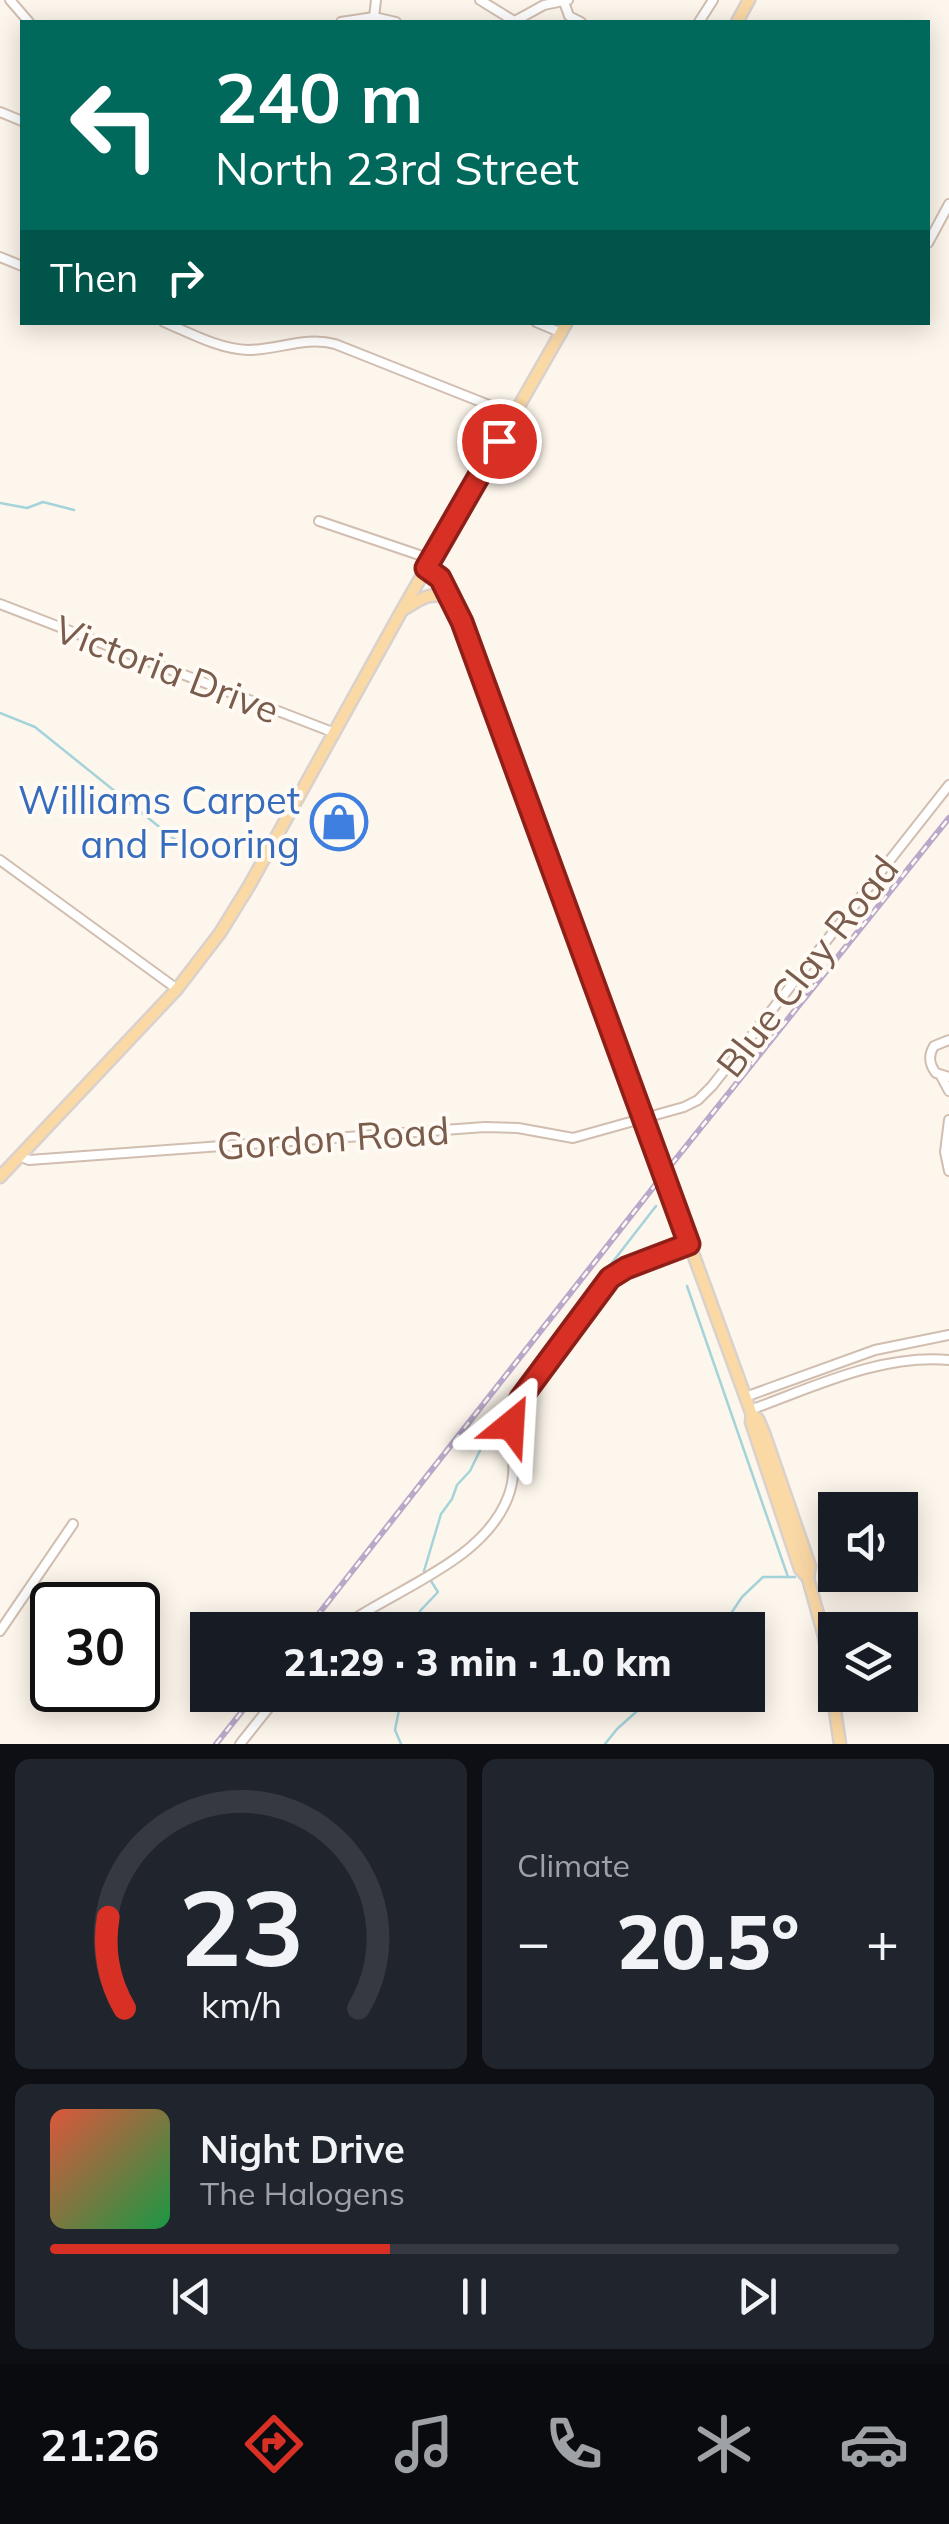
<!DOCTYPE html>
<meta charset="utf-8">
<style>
:root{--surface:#171b24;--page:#20242c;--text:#f1f3f6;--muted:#9ea1a6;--line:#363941;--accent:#d93025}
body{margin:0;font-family:Mulish,sans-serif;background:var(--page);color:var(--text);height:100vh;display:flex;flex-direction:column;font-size:38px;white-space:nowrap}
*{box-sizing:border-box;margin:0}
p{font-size:32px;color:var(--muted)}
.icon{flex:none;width:55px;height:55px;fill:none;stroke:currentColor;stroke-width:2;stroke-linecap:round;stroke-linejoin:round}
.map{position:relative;height:1744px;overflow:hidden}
.details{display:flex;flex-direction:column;gap:15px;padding:15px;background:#0d0f14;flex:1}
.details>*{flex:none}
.banner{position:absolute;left:20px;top:20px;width:910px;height:305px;border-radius:0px;box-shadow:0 5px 25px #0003;background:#00695c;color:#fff;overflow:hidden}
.buttons{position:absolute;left:818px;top:1492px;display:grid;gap:20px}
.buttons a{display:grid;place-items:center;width:100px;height:100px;border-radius:0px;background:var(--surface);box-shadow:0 5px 25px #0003;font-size:50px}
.speed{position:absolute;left:30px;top:1582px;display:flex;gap:20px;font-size:50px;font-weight:700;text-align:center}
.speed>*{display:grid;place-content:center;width:130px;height:130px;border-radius:50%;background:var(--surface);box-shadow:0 5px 25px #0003;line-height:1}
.speed .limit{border:5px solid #111;border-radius:15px;background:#fff;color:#111}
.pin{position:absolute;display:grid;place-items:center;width:85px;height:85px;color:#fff;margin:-42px;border:5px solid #fff;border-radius:50%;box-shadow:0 2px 10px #0007}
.me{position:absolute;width:110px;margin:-55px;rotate:27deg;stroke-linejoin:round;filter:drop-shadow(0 0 8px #0008)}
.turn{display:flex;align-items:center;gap:35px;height:210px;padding:0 30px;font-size:45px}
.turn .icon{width:130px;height:130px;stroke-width:2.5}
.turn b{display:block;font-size:70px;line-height:85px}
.then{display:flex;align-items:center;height:95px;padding:0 30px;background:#0003;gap:20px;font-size:38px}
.big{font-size:75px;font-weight:800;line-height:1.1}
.details .card{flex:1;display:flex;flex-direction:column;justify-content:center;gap:15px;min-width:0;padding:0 35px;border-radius:15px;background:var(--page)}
.details .dial{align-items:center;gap:0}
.dial svg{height:260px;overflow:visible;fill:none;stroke:var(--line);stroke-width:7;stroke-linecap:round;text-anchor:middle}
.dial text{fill:var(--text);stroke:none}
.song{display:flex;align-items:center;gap:30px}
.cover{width:120px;height:120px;border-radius:15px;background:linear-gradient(135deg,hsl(10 70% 55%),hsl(140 70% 35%))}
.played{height:10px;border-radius:5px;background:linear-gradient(90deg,var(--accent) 40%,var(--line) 40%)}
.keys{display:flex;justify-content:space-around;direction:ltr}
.heat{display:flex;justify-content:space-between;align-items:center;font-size:55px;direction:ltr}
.details .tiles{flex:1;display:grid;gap:15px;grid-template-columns:1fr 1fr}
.card:last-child{grid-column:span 2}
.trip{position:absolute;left:190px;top:1612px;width:575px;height:100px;border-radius:0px;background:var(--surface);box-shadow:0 5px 25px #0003;font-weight:800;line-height:100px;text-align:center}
.tab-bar{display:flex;height:160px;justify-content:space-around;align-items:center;background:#090b0e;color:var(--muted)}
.tab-bar .icon{width:70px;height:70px}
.tab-bar .on{color:var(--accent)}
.tab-bar b{font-size:45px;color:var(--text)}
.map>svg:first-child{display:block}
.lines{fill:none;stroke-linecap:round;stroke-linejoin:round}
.stream{stroke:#a5d3da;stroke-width:2.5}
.minor-casing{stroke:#d1beb0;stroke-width:12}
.major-casing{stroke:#dad1cd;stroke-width:15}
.minor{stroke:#fff;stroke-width:8}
.major{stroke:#fbd9a5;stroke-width:10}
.rail-casing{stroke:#b9a8c9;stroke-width:6}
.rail{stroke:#fffaf3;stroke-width:2.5;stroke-dasharray:8;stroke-linecap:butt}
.route-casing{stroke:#8d1f18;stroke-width:25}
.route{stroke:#d93025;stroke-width:18}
.labels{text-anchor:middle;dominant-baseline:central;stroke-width:8;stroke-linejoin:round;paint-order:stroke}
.street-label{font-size:38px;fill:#7a5c4d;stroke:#fffaf3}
.shop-label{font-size:38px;fill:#366cbe;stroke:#fffaf3;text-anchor:end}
</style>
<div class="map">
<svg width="949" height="1744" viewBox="0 0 949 1744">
<rect width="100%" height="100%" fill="#fdf6ec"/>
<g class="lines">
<g class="stream">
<path d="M0,503L27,508L43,502L74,510"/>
<path d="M0,713L35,727L188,850"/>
<path d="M687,1286L788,1577"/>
<path d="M424,1571L441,1514L452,1499L457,1485L470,1471L502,1405L656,1206"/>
<path d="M416,1630L420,1611L438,1592L431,1581"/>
<path d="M720,1630L742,1597L763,1577H795"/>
<path d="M401,1744L395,1730L402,1695"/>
<path d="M605,1744L617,1729L655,1695"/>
</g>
<g class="minor-casing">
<g id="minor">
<path d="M10,0L29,22"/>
<path d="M480,0L514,21"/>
<path d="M564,2L569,16L581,22"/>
<path d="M374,17L376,0"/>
<path d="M341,22L374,17L396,22"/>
<path d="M513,22L544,5L568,0"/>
<path d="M699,22L713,0"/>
<path d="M0,112L22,121"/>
<path d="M928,243L949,204"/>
<path d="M0,257L22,266"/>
<path d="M164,322C190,333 219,349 248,350C278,350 305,336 335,344L514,415"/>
<path d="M536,322L562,333"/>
<path d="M319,521L431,559"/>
<path d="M0,604L335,733"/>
<path d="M0,860L177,989"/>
<path d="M949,1040L934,1046C928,1056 929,1064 936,1073L949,1077"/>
<path d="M941,1076L949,1091"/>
<path d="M949,1120L945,1152L949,1171"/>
<path d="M20,1156L29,1160L485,1127L518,1128L573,1138L684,1107L698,1100L712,1086L949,785"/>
<path d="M745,1397L875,1350L949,1335"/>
<path d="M750,1410C814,1387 880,1354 949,1360"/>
<path d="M338,1630C391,1590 483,1563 508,1497C522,1462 502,1431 521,1397L610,1278L625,1267L689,1244"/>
<path d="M0,1631L73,1524"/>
<path d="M240,1744L279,1695"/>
</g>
</g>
<g class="major-casing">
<g id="major">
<path d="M737,22L749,0"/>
<path d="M426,568L440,578L462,621L752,1415L751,1422L800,1569L808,1578"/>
<path d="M406,608C421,598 437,588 452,603"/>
<path d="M0,1177L177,989L220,933L249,886L401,612L567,322"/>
<path d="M752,1415L758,1419L764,1433L810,1566L808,1578L824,1636L840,1744"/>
</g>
</g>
<use href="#minor" class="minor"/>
<use href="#major" class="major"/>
<g class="rail-casing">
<g id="rail">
<path d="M306,1630L663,1175L949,818"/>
<path d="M216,1744L255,1695"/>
</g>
</g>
<use href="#rail" class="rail"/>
</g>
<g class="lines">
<g class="route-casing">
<path id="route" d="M499,441L426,568L440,578L462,622L689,1244L626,1268L610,1278L521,1398L514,1412L511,1425"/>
</g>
<use href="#route" class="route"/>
</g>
<defs>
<g id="shop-ring" transform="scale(2.875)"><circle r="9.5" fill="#fffaf3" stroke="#3f7fe0" stroke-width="1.5"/><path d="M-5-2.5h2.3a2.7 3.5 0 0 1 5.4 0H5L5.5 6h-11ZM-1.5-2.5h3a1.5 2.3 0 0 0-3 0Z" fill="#3f7fe0"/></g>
</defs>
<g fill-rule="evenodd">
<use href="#shop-ring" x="339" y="822"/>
</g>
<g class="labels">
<g class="street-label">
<text transform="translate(167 669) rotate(21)">Victoria Drive</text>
<text transform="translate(807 966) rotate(-52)">Blue Clay Road</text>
<text transform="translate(333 1138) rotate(-4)">Gordon Road</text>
</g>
<g class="shop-label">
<text x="300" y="800">Williams Carpet<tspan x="300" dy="44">and Flooring</tspan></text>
</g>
</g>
</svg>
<div class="buttons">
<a><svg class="icon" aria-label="sound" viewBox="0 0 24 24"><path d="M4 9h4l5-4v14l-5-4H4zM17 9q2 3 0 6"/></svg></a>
<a><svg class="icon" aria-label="layers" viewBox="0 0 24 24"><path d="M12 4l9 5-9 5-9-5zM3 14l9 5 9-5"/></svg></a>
</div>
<div class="speed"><div class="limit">30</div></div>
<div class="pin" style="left:499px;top:441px;background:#d93025"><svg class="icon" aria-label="arrive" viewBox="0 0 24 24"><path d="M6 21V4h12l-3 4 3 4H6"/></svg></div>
<svg class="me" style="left:511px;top:1425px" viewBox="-20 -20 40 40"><path d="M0-17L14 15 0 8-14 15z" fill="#d93025" stroke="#fff" stroke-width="4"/></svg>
<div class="trip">21:29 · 3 min · 1.0 km</div>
<div class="banner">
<div class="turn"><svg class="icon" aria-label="left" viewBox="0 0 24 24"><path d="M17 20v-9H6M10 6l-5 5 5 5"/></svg><div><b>240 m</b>North 23rd Street</div></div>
<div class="then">Then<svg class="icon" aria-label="right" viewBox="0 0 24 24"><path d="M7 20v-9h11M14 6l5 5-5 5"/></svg></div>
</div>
</div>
<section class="details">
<div class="tiles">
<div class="card dial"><svg viewBox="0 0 100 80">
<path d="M14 69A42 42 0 1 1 86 69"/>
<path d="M14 69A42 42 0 0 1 9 41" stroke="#d93025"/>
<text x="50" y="56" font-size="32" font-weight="700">23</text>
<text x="50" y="72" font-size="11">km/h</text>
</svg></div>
<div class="card"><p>Climate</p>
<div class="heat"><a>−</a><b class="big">20.5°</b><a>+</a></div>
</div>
<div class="card">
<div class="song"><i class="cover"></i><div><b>Night Drive</b><p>The Halogens</p></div></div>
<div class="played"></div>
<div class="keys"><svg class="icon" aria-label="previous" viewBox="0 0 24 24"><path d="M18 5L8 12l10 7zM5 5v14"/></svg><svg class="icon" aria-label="pause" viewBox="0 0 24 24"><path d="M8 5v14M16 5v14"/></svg><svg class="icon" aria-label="next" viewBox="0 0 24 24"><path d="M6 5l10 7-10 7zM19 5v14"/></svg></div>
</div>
</div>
</section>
<nav class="tab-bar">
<b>21:26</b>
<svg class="icon on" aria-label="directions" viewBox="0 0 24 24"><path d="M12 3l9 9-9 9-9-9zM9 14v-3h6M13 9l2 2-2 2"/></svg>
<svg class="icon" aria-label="music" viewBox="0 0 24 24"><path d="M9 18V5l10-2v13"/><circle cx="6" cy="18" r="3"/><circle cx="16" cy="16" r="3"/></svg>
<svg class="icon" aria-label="phone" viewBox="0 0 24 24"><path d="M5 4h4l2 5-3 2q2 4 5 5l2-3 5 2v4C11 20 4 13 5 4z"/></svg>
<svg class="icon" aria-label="climate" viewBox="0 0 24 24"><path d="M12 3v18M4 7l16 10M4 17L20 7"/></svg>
<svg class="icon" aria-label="car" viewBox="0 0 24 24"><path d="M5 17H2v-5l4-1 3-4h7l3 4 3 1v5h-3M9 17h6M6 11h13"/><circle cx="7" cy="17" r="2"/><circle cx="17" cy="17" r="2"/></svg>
</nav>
